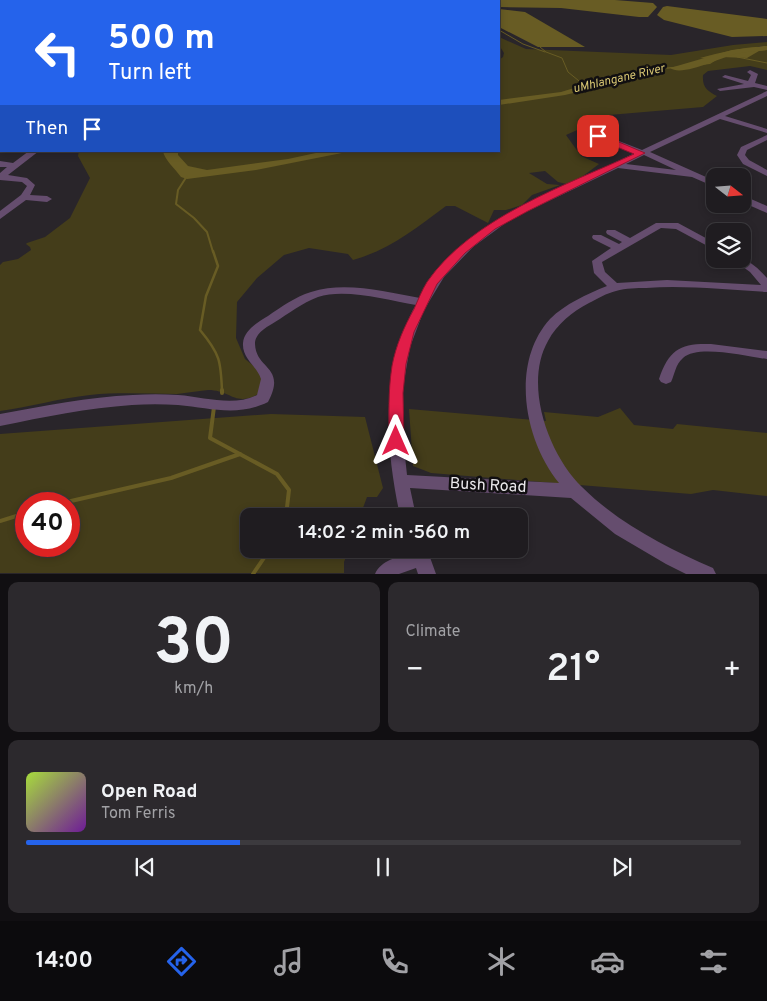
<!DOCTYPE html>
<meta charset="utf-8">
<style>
:root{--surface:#1f1c20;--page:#2c292d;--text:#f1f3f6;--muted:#a1a1a5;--line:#3c3a3e;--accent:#2563eb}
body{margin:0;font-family:Overpass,sans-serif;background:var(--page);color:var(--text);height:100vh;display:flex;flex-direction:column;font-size:19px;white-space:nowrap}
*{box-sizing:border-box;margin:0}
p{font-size:16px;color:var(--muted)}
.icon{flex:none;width:28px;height:28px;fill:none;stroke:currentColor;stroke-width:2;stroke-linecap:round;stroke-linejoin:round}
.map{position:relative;height:574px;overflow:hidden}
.panel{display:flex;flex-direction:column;gap:8px;padding:8px;background:#110f12;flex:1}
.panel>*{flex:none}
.hud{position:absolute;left:0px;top:0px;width:500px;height:152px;box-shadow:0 2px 8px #0003,0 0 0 1px var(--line);background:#2563eb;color:#fff;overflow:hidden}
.needle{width:32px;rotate:107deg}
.fabs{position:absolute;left:706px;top:168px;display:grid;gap:10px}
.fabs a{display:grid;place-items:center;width:45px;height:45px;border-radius:10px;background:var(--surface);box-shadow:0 2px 8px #0003,0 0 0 1px var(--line);font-size:25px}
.speed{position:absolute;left:15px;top:492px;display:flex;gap:10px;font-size:25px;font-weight:700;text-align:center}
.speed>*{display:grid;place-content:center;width:65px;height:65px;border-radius:50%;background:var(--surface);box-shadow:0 2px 8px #0003,0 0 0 1px var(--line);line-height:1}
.speed .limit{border:8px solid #d22;background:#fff;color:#111}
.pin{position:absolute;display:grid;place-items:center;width:42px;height:42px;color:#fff;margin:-21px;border-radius:10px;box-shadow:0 2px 8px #0006}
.me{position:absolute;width:55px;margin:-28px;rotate:0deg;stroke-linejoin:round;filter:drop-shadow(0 0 4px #0008)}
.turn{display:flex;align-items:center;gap:18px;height:105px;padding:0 25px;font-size:22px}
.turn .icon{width:65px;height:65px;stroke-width:2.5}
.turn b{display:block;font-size:35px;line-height:42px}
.then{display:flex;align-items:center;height:48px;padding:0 25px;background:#0003;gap:10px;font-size:19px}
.big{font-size:38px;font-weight:600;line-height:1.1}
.panel .card{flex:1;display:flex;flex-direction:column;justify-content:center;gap:8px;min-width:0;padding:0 18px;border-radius:10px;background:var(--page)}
.panel .dial{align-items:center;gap:0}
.dial b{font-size:65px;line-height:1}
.song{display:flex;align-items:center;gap:15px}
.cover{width:60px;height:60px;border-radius:8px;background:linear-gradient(135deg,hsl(80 70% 55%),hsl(280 70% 35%))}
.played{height:5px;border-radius:2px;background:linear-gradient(90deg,var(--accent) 30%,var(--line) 30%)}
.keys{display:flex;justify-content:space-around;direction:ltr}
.heat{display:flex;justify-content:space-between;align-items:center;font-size:28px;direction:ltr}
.panel .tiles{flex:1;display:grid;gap:8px;grid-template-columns:1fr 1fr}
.card:last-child{grid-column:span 2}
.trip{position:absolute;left:240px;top:508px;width:288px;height:50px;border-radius:10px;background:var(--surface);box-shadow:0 2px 8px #0003,0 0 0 1px var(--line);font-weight:600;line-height:50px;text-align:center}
.dock{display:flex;height:80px;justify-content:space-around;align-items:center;background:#0c0b0d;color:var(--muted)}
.dock .icon{width:35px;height:35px}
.dock .current{color:var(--accent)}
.dock b{font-size:22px;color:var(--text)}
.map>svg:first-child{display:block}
.green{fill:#443d1a;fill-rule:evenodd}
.water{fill:#685c24}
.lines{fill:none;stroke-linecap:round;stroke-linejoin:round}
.stream-far3{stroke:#685c24;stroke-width:1}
.stream-far2{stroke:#685c24;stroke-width:2}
.stream-far1{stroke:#685c24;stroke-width:2.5}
.stream{stroke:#685c24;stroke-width:4}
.river{fill:#685c24;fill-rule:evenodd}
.minor{fill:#654d6e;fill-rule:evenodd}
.route{fill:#e11d48;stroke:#92132f}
.labels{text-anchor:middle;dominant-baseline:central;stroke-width:5;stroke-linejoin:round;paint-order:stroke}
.far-water-label{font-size:12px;font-style:italic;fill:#d9c773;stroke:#110f11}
.near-street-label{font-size:16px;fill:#ebe9ec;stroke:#110f11}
</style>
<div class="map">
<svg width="767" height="574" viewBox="0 0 767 574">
<rect width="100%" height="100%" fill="#29252a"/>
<g class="green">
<path d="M499,37L526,49L671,55L733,45L767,42V46H757L767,50V70L750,66L708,71L703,75C702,88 708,91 717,96L703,107L609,115V120L593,123L566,135L581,156L599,164L571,185L558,182L545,171L529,173L547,184L560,185L532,195L522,205L506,210H494L488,223L455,206H446C415,229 391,249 353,260L348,254L309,248L284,255L257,278L237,302L236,338L245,359L260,371L265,381L260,393C235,408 232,390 208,390C197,391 187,393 177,394C148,394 119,392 90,395C60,398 30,407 0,411V265L3,262L18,259L31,250L30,247L26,244L27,243L45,237L70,218L90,178L78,156L79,151H499V60L503,57L504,53L499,45Z"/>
<path d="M620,408L634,425L673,429L677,424L767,433V496L713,490L691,494L431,473L413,466L409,409L546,421L544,412L598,417Z"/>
<path d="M271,414L365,417L383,488L377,497H367L360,516H249V549H349L344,562V573H0V434ZM26,504H69V546H26Z"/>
</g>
<g class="water">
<path d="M492,0H615L653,3L657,7L648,17H639L561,8L499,7V1H489Z"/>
<path d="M667,6L767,19V36L732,37L664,20L657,15L663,7Z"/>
<path d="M499,9L525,12L585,47H538L499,27Z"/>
<path d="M767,46V50L759,51L747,58L721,57L710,64L656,70L627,80L565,95L499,105V100L561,92L584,85L585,87L616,80L648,69L696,65L708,59L700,58C721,52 744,47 767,46Z"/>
<path d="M163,151H178V155L188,166L207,170L288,159L325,151H352L256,170L187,179L181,177C176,170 164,159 163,151Z"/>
</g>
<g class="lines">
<g class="stream-far3">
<path d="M481,1L483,0"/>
<path d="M499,30L523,44L545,52"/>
<path d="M540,47L546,52L562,58L568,72L584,85L582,86"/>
<path d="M737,57L767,63"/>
</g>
<path class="stream-far2" d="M187,176L178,190L176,204L194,218L207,232L213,252"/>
<path class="stream-far1" d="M213,251L218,266L206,296L200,330C220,354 221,361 222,392"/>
<g class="stream">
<path d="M222,390V393"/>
<path d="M214,407L210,438L277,474L289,490L286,516"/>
<path d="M58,504L171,478L240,454"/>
<path d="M0,521L26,513"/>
<path d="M253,574L270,549"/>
</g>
<g class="river">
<path d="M147,0H154L155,1H148Z"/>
<path d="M767,46V50C756,51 745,52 735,54C720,58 682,77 670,68L732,50Z"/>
</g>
<g class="minor">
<path d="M235,0H240V1H236Z"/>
<path d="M288,0H302V1H289Z"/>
<path d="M354,0H380V1H355Z"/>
<rect x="0" y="4" width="1" height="2"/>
<path d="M1,27V31L0,32V28Z"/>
<path d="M1,37V41L0,42V38Z"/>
<rect x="0" y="59" width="1" height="4"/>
<path d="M750,70L758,74L755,83L767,86V90L754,87L720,91L717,89L744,84L722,77L725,75L748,81L751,75L747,72Z"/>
<rect x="0" y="71" width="1" height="4"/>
<path d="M767,91V96L725,116L767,129V133L720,119L650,152L715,181V187L692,177L618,168L511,219L473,247L444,277L424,310L410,347L403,387L402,428L407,475L559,483C524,440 510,363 550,319C565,304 587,294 607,286L594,273L592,261L611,248L593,239L592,237L593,235H601L619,244L622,242L607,234L606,232L607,230H615L630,238L656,223H678L715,243V250L676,229L661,228L602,262L605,272L617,283L667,280L761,285L750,272L732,259C748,258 755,265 767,278V292C727,290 686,285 646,288C637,288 626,288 616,291C607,293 597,299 589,303C572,312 557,324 548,341C523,385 549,455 582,487C618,523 667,548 713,568L716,574H686L666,564L615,534L571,498L410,488L416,516H400C387,454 381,390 405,329C408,321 411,312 416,305C387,300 345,288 318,297C302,303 288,314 275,322C267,327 255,333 255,344C256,370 287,366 268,402C238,417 210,408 178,405C163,404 147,404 132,405C88,408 44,417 0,426V414C44,406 88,397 133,395C148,394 163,394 178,395C205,397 233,407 257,395L261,379C257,366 242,359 243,343C244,330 258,322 268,316C281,307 295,297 311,292C346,281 385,292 420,298L436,273L466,242L505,215L635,153L595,138V134H601L642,150ZM644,155L676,170L626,164Z"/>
<rect x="0" y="100" width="1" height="4"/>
<path d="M767,135V140L747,150L745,155L749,160L767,170V176L743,164L737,155L741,147Z"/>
<rect x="0" y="146" width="1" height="4"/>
<path d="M29,151H39L8,175L27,178L35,185L30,195L47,196L52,199L47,202L26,200L0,219V211L21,195L27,186L22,182L0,180V173L7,167H0V161L13,163Z"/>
<path d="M742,195L767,206V213L742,202Z"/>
<path d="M711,344L767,351V359C748,357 698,344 683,358C675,365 675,374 671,382L666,384L661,382L659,379C669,349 681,343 711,344Z"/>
<path d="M409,549H427L436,574H418L416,568L399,574H375C381,560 398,557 411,553Z"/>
</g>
</g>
<path class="route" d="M595,134H600L645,153L528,211L495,229L465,253L437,284L414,332L406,364L403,393L404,441L402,445L396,447L391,445L389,441C389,416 388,391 392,366C396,345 404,327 414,309C418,300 422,290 427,282C471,218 566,185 634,154L595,138Z"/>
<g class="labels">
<g class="far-water-label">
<text transform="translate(619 79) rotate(-13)">uMhlangane River</text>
</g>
<g class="near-street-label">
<text transform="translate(488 486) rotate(3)">Bush Road</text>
</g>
</g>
</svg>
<div class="fabs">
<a><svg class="needle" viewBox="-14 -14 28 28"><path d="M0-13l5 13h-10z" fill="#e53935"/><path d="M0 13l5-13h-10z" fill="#a1a1a5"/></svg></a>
<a><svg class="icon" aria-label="layers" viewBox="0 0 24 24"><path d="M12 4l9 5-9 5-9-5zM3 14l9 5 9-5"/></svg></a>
</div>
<div class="speed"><div class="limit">40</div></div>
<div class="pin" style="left:598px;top:136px;background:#d93025"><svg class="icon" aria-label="arrive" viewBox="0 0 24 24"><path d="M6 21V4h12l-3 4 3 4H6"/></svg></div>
<svg class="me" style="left:396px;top:441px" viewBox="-20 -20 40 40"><path d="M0-17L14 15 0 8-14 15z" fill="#e11d48" stroke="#fff" stroke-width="4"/></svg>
<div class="trip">14:02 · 2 min · 560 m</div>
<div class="hud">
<div class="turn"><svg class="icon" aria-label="left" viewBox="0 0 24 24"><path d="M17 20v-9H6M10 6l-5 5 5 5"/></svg><div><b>500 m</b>Turn left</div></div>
<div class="then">Then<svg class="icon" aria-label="arrive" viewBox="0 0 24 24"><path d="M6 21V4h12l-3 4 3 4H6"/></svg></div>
</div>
</div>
<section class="panel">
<div class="tiles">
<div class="card dial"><b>30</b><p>km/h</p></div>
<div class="card"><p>Climate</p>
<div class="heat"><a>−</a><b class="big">21°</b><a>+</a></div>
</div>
<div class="card">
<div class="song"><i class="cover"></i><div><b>Open Road</b><p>Tom Ferris</p></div></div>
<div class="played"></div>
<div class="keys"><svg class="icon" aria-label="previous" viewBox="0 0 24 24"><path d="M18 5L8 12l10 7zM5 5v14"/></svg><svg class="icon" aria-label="pause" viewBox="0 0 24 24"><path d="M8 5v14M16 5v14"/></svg><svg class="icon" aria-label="next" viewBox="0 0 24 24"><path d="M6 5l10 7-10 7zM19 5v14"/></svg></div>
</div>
</div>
</section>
<nav class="dock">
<b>14:00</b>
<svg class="icon current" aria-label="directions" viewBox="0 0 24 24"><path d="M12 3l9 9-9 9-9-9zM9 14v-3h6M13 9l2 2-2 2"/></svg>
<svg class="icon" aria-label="music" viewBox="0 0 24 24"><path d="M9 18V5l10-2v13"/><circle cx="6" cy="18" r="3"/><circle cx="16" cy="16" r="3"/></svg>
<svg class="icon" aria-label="phone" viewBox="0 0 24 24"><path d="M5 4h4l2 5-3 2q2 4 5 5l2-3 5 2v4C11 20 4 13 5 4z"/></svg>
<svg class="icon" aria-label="climate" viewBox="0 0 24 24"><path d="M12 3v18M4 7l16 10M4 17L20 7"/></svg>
<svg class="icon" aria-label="car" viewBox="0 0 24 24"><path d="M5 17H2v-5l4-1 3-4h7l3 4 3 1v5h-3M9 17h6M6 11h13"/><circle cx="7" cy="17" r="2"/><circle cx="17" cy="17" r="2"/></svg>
<svg class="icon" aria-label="filters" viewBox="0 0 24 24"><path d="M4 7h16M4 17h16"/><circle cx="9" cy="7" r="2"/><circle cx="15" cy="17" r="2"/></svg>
</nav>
